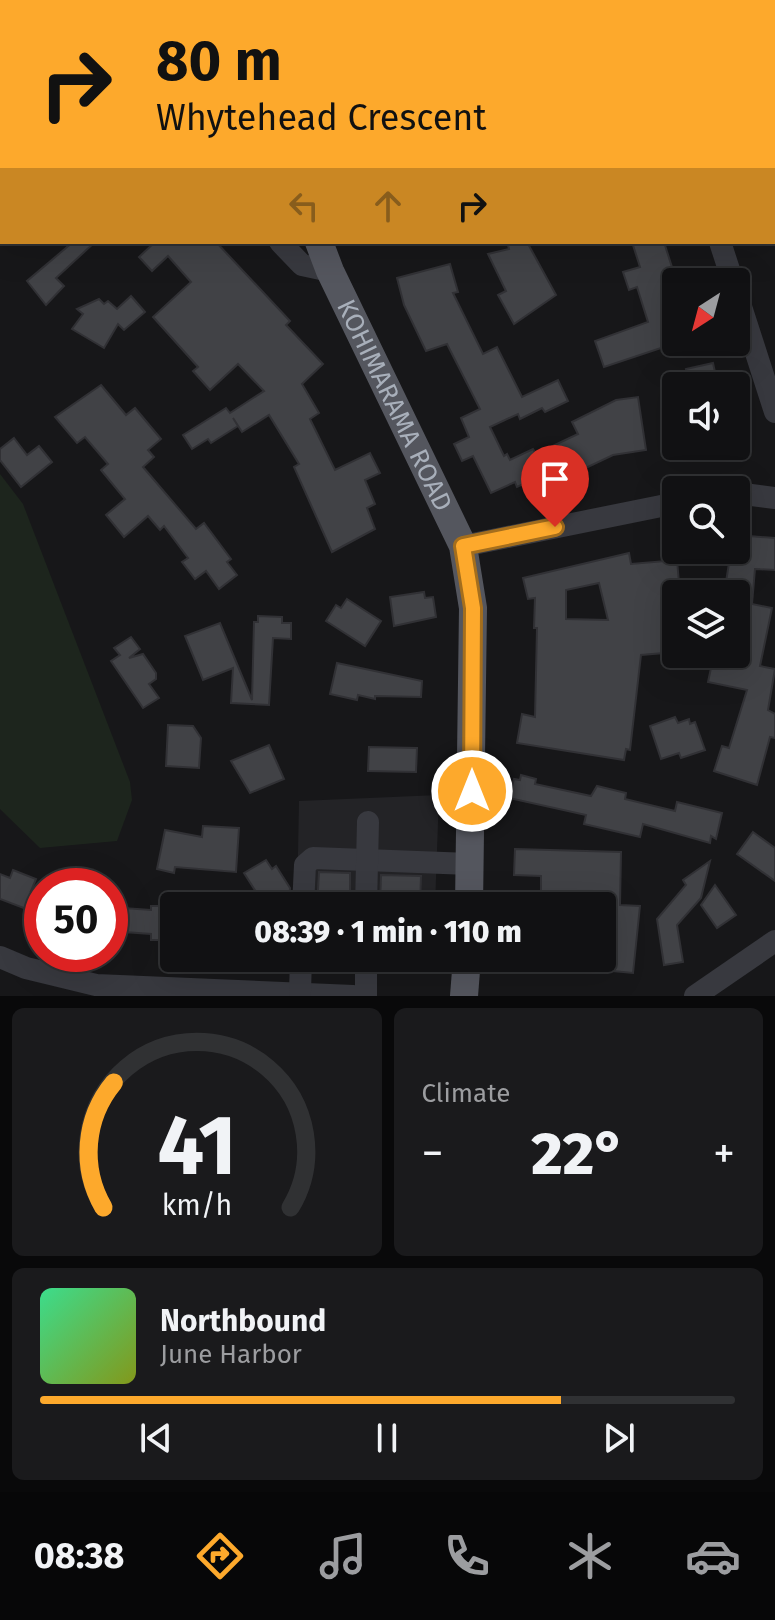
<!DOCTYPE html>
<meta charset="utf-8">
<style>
:root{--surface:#111113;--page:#1a1a1c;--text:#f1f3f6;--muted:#9c9da0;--line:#303133;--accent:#fda92c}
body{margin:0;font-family:"Fira Sans",sans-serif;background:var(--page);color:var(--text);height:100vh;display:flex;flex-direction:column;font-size:30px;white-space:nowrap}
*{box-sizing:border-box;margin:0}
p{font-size:26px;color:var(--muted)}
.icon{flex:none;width:44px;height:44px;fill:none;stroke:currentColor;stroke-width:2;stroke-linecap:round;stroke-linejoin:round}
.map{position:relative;height:996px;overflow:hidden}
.details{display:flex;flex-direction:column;gap:12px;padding:12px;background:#09090a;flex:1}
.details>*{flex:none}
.hud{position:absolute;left:0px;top:0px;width:776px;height:244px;box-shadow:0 8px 32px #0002,0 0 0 2px var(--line);background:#fda92c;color:#111;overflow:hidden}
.needle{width:52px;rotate:216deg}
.buttons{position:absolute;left:662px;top:268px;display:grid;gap:16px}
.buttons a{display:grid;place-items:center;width:88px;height:88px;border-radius:8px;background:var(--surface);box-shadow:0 8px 32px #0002,0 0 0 2px var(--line);font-size:40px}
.speed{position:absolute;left:24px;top:868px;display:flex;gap:16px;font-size:40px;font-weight:700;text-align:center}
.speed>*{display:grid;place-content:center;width:104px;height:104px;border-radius:50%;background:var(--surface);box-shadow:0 8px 32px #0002,0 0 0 2px var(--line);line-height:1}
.speed .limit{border:12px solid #d22;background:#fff;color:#111}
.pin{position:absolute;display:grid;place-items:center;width:68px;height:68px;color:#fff;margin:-82px -34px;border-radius:50% 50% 50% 0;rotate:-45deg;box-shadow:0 0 8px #0007}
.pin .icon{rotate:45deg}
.me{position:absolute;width:88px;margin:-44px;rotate:0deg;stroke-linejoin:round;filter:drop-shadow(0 0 6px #0008)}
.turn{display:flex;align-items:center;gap:28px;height:168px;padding:0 24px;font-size:36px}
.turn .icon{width:104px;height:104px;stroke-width:2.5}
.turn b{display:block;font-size:56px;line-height:68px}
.lanes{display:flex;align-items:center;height:76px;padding:0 24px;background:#0003;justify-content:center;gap:40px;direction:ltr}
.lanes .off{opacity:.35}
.big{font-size:60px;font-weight:800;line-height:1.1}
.details .widget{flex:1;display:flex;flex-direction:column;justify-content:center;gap:12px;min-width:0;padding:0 28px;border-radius:12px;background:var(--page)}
.details .dial{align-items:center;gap:0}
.dial svg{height:208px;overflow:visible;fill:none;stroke:var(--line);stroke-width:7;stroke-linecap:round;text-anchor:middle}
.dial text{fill:var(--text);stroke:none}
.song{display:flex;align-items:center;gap:24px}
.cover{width:96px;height:96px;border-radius:12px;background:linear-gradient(135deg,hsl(150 70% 55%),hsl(70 70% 35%))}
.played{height:8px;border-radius:4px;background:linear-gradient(90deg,var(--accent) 75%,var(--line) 75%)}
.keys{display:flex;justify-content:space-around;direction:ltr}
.heat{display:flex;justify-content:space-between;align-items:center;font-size:44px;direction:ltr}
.details .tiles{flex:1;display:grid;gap:12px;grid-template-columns:1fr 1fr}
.widget:last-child{grid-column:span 2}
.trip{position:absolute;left:160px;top:892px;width:456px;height:80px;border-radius:8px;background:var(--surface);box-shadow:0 8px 32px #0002,0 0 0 2px var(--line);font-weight:800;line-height:80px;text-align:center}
.menu{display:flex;height:128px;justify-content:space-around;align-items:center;background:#070708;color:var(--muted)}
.menu .icon{width:56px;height:56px}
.menu .on{color:var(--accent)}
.menu b{font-size:36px;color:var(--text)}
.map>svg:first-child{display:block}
.built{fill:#232326}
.green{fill:#1d251d}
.building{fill:#414246;stroke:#313135;stroke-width:2;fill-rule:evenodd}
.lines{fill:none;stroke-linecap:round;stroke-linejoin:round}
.minor{stroke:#38393f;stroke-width:22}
.major{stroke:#54565e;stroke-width:28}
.route-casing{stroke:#a46e1d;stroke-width:20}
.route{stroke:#fda92c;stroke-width:14}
.labels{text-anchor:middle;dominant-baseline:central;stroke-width:6;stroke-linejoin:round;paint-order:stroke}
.street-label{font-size:26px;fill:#a8afba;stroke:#121214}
</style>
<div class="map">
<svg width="775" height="996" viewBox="0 0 775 996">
<rect width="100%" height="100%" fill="#171719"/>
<path class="built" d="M439,795L435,906H297L299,801Z"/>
<path class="green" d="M0,474L23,504L130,782L132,800L117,841L40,848L0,809Z"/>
<g class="building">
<path d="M73,242H95L56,278L64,286L46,305L27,281Z"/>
<path d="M155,242H216L290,321L286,325L323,364L302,384L319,413L310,419L335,470L370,453L380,473L365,480L375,504L367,508L375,529L332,552L294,467L299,464L269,415L242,432L233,418L238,426L211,443L208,439L192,449L183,435L226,408L230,413L264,391L238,364L210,390L193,371L198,367L153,317L191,282L168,256L152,271L139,257Z"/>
<path d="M516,242H527L556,295L514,324L498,295L506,291L488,254L509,249L508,245Z"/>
<path d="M632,242H664L676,280V343L604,367L595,341L648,322L637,287L629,290L623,272L640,267Z"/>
<path d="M450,264L458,292L453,293L483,354L497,347L522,397L558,380L568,401L545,412L542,408L520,419L518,414L490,427L504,456L507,454L510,460L533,449L536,454L578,434L572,422L616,400L638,397L646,450L613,455L569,476L566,470L543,481L541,476L517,487L515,482L491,493L473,456L462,461L454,444L469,437L461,418L480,409L447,344L426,351L404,305L397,278Z"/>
<path d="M131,296L145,312L124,330L118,324L104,348L72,329L83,314L77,309L99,299L104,304L108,301L117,309Z"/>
<path d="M713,363L718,386H690L686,369Z"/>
<path d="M101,385L126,415L135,408L161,439L148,450L154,457L143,467L196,529L204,523L231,559L227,562L237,575L219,589L206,571L195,579L182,562L188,558L164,526L160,530L148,516L124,537L106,515L125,499L101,470L108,464L85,437L77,443L55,417Z"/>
<path d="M14,438L27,455L39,446L52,462L21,487L0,460V449Z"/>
<path d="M736,535L775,538V570L755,569L752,604L772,608L760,666L775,669L768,710L775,714V738L770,737L757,785L714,771L722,746L729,748L747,690L708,682L714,654H736V583L726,582L731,550H736Z"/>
<path d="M629,553L631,564L677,560L680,594H676V652L641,655L630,750L626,749L624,760L517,743L522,714L535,717L537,628H534L535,598L528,599L523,578ZM599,583L608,620L566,619V590Z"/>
<path d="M424,592L425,598L433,597L436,617L394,626L390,597Z"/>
<path d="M347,599L381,621L365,646L326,621L336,605L341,608Z"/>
<path d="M258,616L282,617V623H291V639L273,638L269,705L231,703L233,668L203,680L185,636L220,623L252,700L254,622H258Z"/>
<path d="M131,637L140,649L129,658L143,654L156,673V679L149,684L159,698L143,708L111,661L120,655L114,648Z"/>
<path d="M337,663L422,681L421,697L375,696V699L358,695L357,700L330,694Z"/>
<path d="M675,717L678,723L689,719L690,724L695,722L705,750L681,758L679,753L661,759L650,726Z"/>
<path d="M168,725L193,726L201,738L199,768L166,766Z"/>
<path d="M269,745L284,779L250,793L231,761Z"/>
<path d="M369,747L417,748L416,772L368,771Z"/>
<path d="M521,775L536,779L535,784L591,796L597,786L626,793L625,799L675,811L677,802L722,813L716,839L711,836L710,843L643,824L640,837L584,824L586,815L509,798L514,779L520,780Z"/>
<path d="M203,826L239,828L236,872L175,867L174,873L157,869L165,830L202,837Z"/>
<path d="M753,832L775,848V881L737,854Z"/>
<path d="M515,849L621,852L620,905L640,906L633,973L602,970L606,906H541V876L514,875Z"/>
<path d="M266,860L272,869L276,866L290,888L289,899L279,906H265L244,873Z"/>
<path d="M710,861L701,898L677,925L683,962L664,965L657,919L686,885L683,880Z"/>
<path d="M13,870L36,879L31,891H42V915L0,899V874L10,878Z"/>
<path d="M319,872L350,873V906H317Z"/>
<path d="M381,875L421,876L420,906H380Z"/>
<path d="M715,885L736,915L717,928L701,905Z"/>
<path d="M151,906H170L169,913H174V940H151V934L110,931V907L151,910Z"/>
</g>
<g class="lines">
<g class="minor">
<path d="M77,0L79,2"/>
<path d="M642,0V2"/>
<path d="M280,242L302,265L330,271"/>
<path d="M720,242L733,282"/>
<path d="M736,291L775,412"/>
<path d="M736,493L775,498"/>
<path d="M463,546L676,503"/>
<path d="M303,906L305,865L313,858L470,864"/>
<path d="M366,906L368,822"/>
<path d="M0,957L26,968L96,985L353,996"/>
<path d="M300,992L301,958"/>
<path d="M366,996V958"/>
<path d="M695,996L775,941"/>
</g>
<g class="major">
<path d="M241,0V2"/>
<path id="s1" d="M319,242L330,271L463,546L473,608L469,906"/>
<path d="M464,996L467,958"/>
</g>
</g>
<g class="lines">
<g class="route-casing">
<path id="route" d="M472,791L473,608L463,546L555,527"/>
</g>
<use href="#route" class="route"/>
</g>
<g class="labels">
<g class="street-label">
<text stroke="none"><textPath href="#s1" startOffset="180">KOHIMARAMA ROAD</textPath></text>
</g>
</g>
</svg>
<div class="buttons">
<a><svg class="needle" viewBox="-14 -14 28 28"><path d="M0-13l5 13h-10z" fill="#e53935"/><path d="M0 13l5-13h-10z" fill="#9c9da0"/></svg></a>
<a><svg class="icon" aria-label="sound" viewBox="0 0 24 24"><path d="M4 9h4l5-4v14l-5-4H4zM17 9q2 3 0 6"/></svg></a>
<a><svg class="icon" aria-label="search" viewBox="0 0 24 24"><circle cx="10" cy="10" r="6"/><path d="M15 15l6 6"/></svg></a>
<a><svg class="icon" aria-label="layers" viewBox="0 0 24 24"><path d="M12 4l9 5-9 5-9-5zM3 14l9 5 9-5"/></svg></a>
</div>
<div class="speed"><div class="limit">50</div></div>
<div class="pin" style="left:555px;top:527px;background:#d93025"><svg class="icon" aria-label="arrive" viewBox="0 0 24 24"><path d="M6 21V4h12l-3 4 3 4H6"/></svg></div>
<svg class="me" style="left:472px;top:791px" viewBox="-20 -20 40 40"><circle r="17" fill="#fda92c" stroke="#fff" stroke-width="3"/><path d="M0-11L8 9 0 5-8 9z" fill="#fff"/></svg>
<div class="trip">08:39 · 1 min · 110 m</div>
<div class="hud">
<div class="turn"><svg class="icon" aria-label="right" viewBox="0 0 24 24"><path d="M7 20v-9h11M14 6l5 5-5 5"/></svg><div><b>80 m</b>Whytehead Crescent</div></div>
<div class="lanes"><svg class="icon off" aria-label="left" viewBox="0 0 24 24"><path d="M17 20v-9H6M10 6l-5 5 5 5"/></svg><svg class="icon off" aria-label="ahead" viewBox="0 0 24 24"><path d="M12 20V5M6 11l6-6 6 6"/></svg><svg class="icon" aria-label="right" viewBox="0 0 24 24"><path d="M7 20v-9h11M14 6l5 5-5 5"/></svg></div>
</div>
</div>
<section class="details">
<div class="tiles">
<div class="widget dial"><svg viewBox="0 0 100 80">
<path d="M14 69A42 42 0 1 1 86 69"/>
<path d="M14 69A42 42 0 0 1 18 21" stroke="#fda92c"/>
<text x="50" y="56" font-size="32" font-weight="700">41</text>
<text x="50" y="72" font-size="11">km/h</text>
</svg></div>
<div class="widget"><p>Climate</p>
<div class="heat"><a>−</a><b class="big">22°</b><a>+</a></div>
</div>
<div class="widget">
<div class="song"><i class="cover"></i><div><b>Northbound</b><p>June Harbor</p></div></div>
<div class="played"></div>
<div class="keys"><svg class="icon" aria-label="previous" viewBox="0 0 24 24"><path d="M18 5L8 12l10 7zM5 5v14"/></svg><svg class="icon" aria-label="pause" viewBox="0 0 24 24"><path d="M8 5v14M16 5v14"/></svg><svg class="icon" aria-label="next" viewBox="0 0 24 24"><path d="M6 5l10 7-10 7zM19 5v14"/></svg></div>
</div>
</div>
</section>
<nav class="menu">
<b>08:38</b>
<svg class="icon on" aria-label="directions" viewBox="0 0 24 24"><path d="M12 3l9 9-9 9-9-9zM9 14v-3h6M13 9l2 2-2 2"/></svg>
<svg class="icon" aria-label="music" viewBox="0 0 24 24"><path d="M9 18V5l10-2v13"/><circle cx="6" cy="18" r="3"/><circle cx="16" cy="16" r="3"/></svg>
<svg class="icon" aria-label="phone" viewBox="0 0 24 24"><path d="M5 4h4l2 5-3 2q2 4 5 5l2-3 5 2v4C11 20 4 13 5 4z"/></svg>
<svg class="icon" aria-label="climate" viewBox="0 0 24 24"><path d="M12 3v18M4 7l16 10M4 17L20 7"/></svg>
<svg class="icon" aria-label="car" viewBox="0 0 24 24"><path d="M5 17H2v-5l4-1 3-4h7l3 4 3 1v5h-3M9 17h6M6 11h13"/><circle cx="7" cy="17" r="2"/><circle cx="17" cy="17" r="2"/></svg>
</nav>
